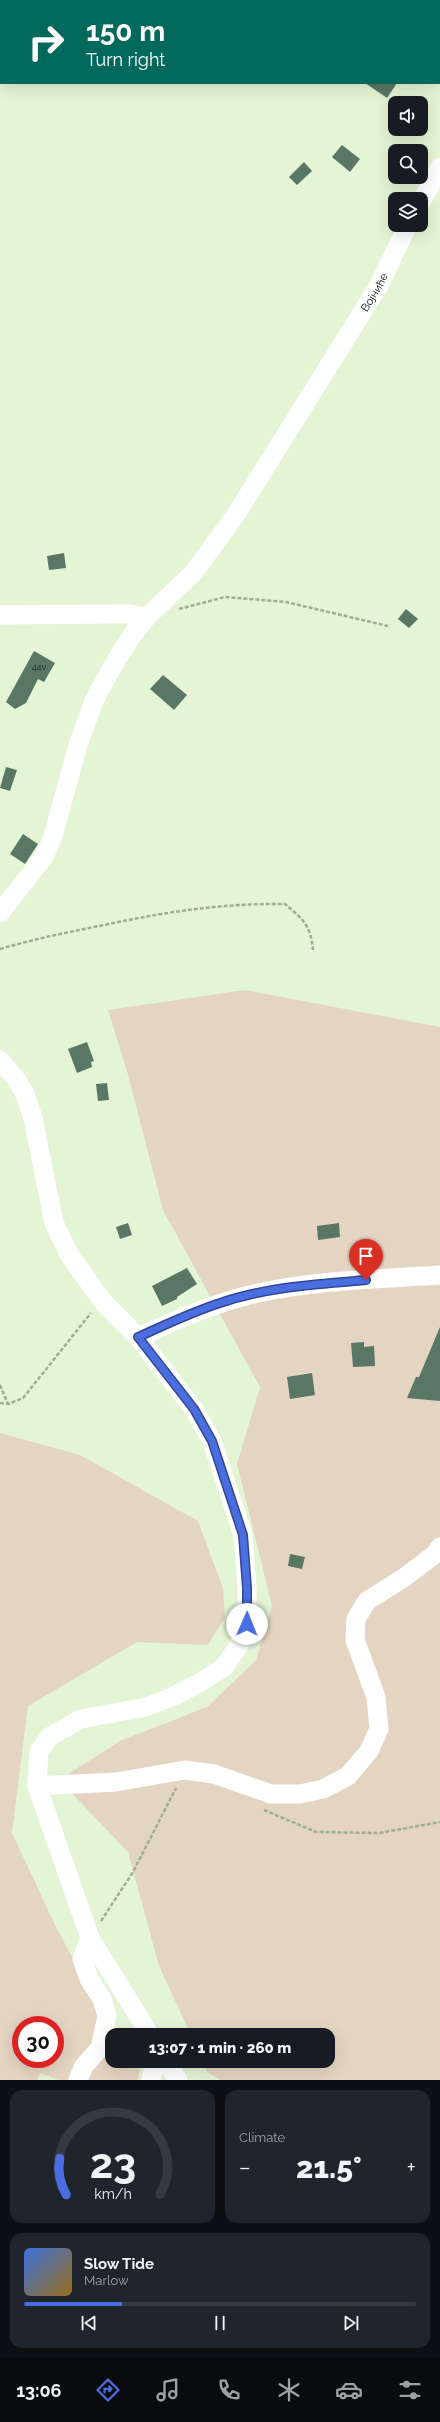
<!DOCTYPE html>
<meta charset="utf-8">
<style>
:root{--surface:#171b24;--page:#20242c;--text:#f1f3f6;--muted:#9ea1a6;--line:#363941;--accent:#4a6de0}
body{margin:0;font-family:Raleway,sans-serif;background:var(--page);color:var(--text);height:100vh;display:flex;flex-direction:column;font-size:15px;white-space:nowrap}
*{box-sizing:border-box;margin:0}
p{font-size:13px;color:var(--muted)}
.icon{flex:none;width:22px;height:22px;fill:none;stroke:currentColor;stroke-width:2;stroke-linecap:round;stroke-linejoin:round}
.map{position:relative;height:2080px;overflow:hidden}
.side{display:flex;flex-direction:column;gap:10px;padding:10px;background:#0d0f14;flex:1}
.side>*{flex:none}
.top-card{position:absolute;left:0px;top:0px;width:440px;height:84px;box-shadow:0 4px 16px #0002;background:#00695c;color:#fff;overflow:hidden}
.tools{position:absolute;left:388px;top:96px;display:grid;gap:8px}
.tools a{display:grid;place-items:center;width:40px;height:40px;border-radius:8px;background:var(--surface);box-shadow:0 4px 16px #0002;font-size:20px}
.speed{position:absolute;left:12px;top:2016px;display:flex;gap:8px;font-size:20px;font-weight:700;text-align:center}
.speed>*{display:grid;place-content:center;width:52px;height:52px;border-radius:50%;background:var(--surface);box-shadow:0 4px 16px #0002;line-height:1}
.speed .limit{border:6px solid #d22;background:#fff;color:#111}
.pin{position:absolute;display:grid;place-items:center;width:34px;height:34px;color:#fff;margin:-41px -17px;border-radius:50% 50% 50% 0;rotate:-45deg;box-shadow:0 0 4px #0007}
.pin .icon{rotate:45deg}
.me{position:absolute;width:44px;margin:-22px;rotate:1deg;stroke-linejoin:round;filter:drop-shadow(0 0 3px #0008)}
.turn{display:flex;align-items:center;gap:14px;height:84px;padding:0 20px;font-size:18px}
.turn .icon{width:52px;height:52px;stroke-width:2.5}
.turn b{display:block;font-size:28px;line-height:34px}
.big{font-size:30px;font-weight:800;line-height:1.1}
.side .tile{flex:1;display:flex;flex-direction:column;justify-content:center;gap:6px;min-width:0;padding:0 14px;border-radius:12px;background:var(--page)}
.side .dial{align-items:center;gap:0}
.dial svg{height:104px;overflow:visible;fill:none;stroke:var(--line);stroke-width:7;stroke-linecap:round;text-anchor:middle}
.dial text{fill:var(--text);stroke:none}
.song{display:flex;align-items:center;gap:12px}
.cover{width:48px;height:48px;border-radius:6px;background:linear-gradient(135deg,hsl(220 70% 55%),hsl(40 70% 35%))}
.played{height:4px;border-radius:2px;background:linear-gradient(90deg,var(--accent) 25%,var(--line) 25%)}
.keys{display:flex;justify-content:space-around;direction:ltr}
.heat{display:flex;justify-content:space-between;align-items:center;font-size:22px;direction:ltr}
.side .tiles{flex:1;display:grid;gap:10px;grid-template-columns:1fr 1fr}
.tile:last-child{grid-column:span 2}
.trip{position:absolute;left:105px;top:2028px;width:230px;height:40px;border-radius:12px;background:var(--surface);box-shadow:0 4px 16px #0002;font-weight:800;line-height:40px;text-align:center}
.menu{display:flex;height:64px;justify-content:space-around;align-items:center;background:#090b0e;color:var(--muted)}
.menu .icon{width:28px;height:28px}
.menu .active{color:var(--accent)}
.menu b{font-size:18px;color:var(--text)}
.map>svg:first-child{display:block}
.green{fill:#e4d5c2;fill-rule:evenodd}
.building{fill:#5a7665}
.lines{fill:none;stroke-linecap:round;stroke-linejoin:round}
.path{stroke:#9fad94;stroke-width:2.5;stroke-dasharray:4 2;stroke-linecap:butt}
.minor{stroke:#fff;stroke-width:19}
.route-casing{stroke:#304792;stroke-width:10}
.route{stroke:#4a6de0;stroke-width:7}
.labels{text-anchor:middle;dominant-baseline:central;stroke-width:3.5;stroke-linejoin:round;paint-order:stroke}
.number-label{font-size:9px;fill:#1d291d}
.street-label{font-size:11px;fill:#090f05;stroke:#f7fef1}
</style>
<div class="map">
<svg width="440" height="2080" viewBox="0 0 440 2080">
<rect width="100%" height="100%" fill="#e4f5d5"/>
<g class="green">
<path d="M245,990L440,1027V2080H220L208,2073L202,2061H328V2035H191L159,1966L128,1852L59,1780L120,1741L207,1707L256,1660L272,1606L237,1464L260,1387L163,1210L127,1071L108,1010Z"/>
<path d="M0,1433L80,1455L198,1521L223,1588L225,1617L208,1645L137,1642L28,1706L12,1833L56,1927L105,2018L96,2053L112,2061L140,2070L138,2080H59L40,2073L37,2080H0ZM21,2025H55V2059H21Z"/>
</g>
<g class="building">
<path d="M365,83H397L387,98Z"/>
<path d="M342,145L360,159L350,172L332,157Z"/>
<path d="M304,162L312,171L297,185L289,177Z"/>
<path d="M64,553L66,568L49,570L47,556Z"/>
<path d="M406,609L418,619L409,628L398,619Z"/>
<path d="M34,651L55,663L44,682L38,679L26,703L15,709L6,702Z"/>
<path d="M163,675L187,695L174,710L150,689Z"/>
<path d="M6,767L17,770L10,791L0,788Z"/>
<path d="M23,834L38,844L25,864L10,854Z"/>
<path d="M87,1042L94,1061L91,1062L92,1067L77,1073L68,1049Z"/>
<path d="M107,1083L109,1100L98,1101L96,1084Z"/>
<path d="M128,1223L132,1235L120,1239L116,1227Z"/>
<path d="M339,1223L340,1237L318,1240L317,1226Z"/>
<path d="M187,1268L197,1284L177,1297V1299L162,1306L152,1286Z"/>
<path d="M440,1327V1401L407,1398L416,1377H419Z"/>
<path d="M364,1342V1347L374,1346L375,1366L353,1367L351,1343Z"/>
<path d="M312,1373L315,1395L290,1399L287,1377Z"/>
<path d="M290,1554L305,1557L302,1569L288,1566Z"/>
</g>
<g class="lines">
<g class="path">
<path d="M179,609L225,597L286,602L388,626"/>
<path d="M0,949C34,939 69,932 104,925C165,912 223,903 285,904C303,919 311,926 313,950"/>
<path d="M0,1385L8,1404"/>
<path d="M0,1403L8,1404L23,1398L91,1313"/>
<path d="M264,1810L316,1832L379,1833L440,1822"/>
<path d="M101,1921L133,1872L176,1788"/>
</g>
<g class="minor">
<path d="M421,202L440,167"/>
<path d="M0,615L113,614H131L146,618"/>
<path id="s1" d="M0,913L43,858L52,840L78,745L94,701L111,669L130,638L146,618L194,572L235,516L378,287L408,225"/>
<path d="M0,1060L16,1079L25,1094L33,1118L54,1223L70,1256L104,1303L138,1337L194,1409L212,1441L243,1535L247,1588V1624L238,1647L224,1667L201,1682L174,1696L146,1707L81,1719L49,1737L39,1752L37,1786L90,1938L150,2035"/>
<path d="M138,1337C177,1320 216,1302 258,1293C317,1280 379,1279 440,1275"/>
<path d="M37,1786L116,1782L185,1770L214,1774L271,1794H300L323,1789L348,1776L369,1751L379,1729L376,1697L355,1640L356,1619L367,1601L405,1577L434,1555L440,1547"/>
<path d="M166,2061L178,2080"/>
<path d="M78,2080L84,2066L100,2048L107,2016L102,1999L89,1979L82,1959L90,1938"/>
<path d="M151,2080L155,2061"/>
</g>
</g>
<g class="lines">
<g class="route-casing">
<path id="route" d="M247,1624V1588L243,1535L212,1441L194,1409L138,1337C165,1325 192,1312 220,1303C267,1287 317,1284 366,1280"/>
</g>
<use href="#route" class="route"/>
</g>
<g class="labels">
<g class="number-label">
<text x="39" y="667">44v</text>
</g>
<g class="street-label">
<text stroke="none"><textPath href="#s1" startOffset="733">Војниће</textPath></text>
</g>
</g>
</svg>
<div class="tools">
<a><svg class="icon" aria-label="sound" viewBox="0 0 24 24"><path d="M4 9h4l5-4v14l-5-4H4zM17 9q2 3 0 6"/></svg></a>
<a><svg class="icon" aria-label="search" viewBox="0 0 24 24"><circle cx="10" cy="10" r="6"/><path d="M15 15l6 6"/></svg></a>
<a><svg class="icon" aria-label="layers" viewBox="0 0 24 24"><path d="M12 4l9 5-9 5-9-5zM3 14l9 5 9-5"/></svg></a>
</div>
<div class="speed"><div class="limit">30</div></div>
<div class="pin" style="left:366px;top:1280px;background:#d93025"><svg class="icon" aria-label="arrive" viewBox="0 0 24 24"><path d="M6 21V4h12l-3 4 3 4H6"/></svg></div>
<svg class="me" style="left:247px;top:1624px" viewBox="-20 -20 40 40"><circle r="19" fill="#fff"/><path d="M0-13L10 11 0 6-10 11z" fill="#4a6de0"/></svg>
<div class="trip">13:07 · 1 min · 260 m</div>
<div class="top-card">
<div class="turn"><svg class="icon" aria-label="right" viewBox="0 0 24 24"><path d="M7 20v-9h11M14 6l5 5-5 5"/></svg><div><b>150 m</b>Turn right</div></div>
</div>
</div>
<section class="side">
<div class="tiles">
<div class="tile dial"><svg viewBox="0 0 100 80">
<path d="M14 69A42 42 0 1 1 86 69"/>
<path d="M14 69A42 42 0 0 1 9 41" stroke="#4a6de0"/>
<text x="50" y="56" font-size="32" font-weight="700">23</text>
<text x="50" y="72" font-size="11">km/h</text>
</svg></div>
<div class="tile"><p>Climate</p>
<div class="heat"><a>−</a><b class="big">21.5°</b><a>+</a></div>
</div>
<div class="tile">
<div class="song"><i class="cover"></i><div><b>Slow Tide</b><p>Marlow</p></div></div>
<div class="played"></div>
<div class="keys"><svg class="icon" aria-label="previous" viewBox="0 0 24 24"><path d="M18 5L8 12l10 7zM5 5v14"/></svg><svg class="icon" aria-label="pause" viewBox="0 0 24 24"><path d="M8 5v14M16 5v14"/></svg><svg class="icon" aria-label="next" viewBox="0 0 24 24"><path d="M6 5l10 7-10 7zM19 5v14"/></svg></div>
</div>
</div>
</section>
<nav class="menu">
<b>13:06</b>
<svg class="icon active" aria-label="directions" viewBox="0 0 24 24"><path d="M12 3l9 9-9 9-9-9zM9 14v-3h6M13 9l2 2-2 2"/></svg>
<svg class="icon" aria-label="music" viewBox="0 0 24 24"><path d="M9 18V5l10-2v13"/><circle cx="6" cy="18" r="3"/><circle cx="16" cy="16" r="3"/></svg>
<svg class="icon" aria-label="phone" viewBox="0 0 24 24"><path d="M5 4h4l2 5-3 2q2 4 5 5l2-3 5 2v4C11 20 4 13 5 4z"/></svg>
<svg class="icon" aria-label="climate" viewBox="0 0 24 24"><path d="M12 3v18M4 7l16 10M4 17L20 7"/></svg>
<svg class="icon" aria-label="car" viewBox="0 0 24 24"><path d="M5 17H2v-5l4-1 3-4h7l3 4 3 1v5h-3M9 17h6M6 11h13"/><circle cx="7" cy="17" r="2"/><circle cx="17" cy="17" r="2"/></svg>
<svg class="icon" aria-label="filters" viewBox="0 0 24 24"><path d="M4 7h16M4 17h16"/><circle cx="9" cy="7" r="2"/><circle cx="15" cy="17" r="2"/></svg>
</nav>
